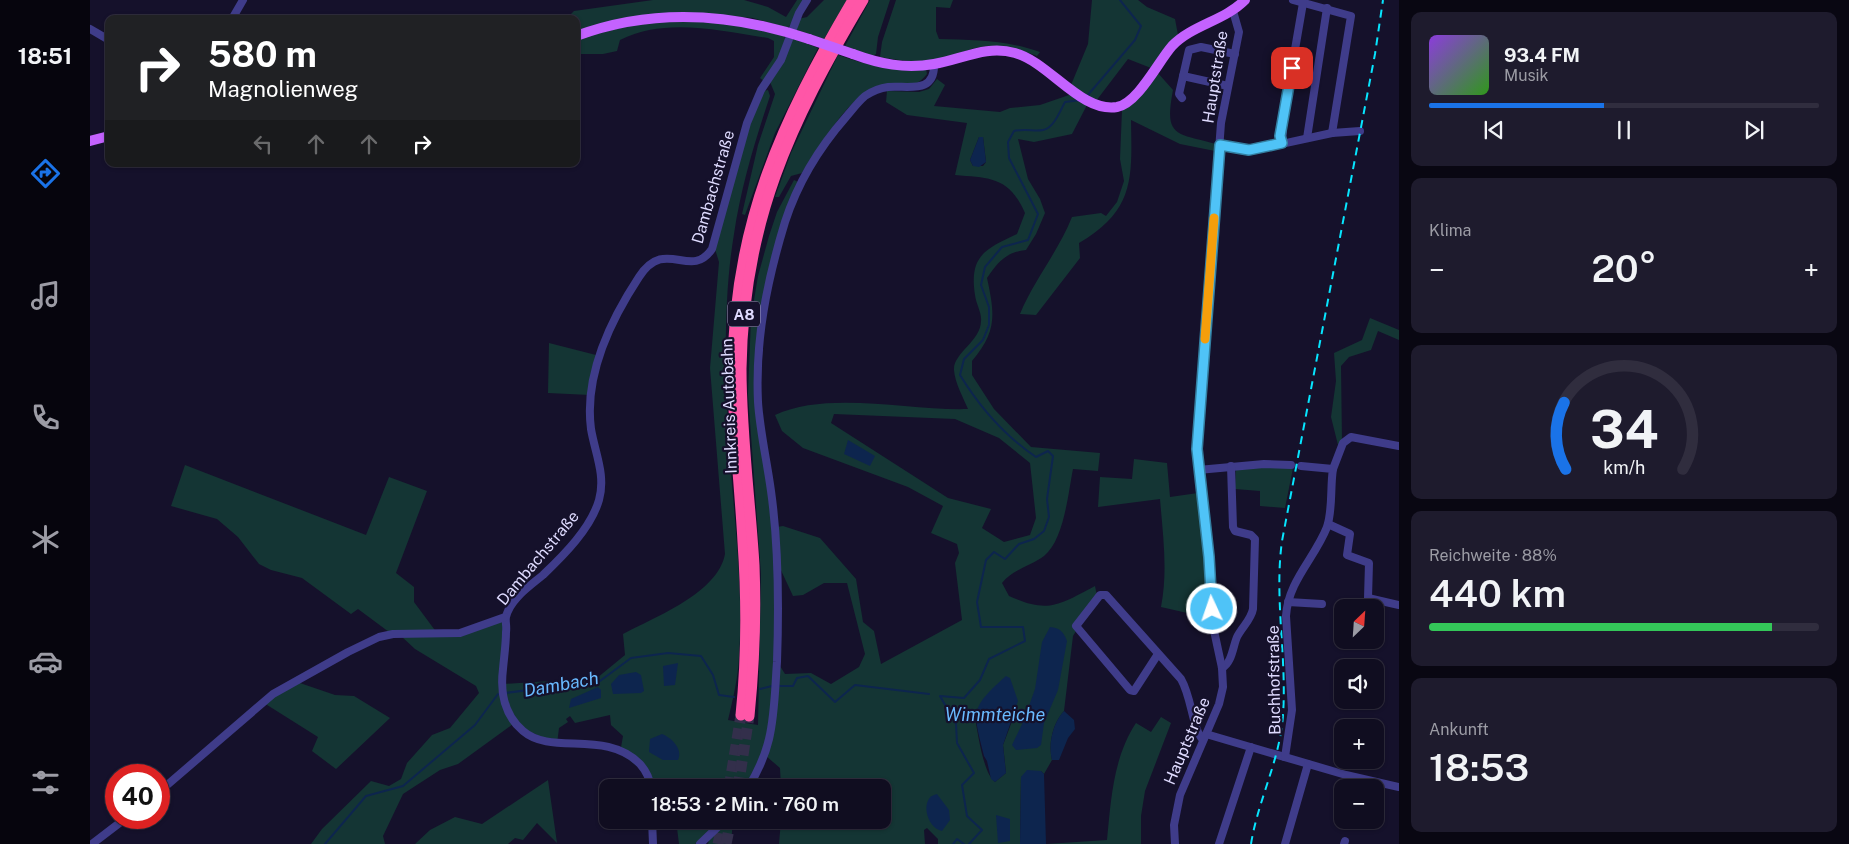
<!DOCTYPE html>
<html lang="de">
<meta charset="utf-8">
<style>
:root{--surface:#100d20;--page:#1e1b2d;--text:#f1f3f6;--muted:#9c9ca5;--line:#302d3e;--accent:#1a73e8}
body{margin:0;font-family:"Public Sans",sans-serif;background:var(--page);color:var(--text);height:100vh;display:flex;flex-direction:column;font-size:19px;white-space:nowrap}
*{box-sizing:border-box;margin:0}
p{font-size:16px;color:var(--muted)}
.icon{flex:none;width:28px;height:28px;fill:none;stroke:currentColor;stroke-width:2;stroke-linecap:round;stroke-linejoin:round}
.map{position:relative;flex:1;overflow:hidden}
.details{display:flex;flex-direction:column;gap:12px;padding:12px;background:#090712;width:450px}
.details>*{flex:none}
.banner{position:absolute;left:15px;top:15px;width:475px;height:152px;border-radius:10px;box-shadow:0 1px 4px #0004,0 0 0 1px var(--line);background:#202124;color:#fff;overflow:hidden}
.needle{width:32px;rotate:25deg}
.fabs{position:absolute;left:1244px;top:599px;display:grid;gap:10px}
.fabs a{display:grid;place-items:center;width:50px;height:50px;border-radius:10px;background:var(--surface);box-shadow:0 1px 4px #0004,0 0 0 1px var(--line);font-size:25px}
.speed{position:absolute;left:15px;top:764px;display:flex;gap:10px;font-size:25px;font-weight:700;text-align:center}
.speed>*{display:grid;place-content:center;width:65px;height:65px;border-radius:50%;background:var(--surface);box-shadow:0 1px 4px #0004,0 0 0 1px var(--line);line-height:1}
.speed .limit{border:8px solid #d22;background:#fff;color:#111}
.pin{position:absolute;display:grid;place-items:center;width:42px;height:42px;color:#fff;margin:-21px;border-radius:10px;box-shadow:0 2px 8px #0006}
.me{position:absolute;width:55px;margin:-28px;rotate:357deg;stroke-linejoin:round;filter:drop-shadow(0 0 4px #0008)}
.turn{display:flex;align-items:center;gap:18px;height:105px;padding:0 20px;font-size:22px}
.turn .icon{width:65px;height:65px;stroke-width:2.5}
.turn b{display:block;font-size:35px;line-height:42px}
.lanes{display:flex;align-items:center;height:48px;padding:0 20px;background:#0003;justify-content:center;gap:25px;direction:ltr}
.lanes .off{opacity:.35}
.big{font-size:38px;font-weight:600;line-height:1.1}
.details .widget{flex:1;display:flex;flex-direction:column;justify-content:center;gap:8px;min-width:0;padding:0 18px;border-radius:10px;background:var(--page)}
.details .dial{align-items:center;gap:0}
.dial svg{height:130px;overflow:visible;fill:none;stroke:var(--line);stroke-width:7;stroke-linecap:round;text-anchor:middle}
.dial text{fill:var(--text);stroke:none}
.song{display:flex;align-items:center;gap:15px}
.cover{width:60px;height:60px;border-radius:8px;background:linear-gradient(135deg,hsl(270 70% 55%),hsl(110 70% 35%))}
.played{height:5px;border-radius:2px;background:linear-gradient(90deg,var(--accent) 45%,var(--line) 45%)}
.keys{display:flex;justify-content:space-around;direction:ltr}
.heat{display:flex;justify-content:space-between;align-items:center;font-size:28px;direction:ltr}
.charge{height:8px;border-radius:4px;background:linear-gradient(90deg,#34c759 88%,var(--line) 0)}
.trip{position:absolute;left:509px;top:779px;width:292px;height:50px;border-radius:10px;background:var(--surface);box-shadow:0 1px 4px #0004,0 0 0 1px var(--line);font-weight:600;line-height:50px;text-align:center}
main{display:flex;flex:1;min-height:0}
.tab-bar{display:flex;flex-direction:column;width:90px;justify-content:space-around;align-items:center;background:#06050d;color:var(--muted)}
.tab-bar .icon{width:35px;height:35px}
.tab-bar .selected{color:var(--accent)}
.tab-bar b{font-size:22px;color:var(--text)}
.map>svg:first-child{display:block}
.green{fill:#143534;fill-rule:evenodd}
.water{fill:#0d254e}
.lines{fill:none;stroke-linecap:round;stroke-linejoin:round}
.stream{stroke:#0d254e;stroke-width:2}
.highway-tunnel{stroke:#332f4b;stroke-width:11;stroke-dasharray:11 5.5;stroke-linecap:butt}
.minor{stroke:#3f3c8a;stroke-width:8}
.major{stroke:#c462ff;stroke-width:10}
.highway{stroke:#ff56a7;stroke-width:11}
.rail{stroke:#07e6ff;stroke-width:2;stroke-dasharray:8 6;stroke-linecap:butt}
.major-bridge{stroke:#c462ff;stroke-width:10}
.route-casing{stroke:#337fa1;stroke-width:12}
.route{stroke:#4fc3f7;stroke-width:9}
.slow{stroke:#f59e0b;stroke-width:9}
.labels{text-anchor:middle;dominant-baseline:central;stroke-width:4.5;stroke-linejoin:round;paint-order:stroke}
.shield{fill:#15112b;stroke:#a29ebf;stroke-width:1}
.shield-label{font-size:15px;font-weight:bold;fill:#dfdbff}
.street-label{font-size:16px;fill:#dfdbff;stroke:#15112b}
.water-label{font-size:18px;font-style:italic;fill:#69baff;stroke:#15112b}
</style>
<main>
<nav class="tab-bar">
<b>18:51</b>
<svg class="icon selected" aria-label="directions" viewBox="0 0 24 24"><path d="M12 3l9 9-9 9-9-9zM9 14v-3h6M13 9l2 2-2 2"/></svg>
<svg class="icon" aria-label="music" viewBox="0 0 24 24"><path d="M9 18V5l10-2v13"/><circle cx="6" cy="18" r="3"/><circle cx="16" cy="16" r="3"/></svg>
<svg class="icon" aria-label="phone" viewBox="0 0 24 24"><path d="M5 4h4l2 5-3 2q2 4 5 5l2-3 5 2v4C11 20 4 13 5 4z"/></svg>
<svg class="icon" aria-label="climate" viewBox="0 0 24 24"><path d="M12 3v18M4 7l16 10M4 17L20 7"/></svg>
<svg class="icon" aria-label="car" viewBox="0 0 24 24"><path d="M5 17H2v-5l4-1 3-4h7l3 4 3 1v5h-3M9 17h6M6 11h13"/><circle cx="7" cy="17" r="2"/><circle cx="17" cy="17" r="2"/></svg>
<svg class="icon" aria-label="filters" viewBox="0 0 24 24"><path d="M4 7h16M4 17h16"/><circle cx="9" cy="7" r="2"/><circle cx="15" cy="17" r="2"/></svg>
</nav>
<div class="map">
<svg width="1309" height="844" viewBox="0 0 1309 844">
<rect width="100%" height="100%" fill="#15112b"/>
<g class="green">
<path d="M563,0H654L678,7L696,17L707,0H716L698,28L663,18L620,14L486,32V19H476L484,11Z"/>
<path d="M734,0H757L734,39L707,30L708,19L717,17Z"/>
<path d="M780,0H800L788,37L786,54L782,56L755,46Z"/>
<path d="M806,0H863L860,8L846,7V31L849,39C884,40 916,40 950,52L947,56C927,48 908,43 886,48C872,51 859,58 845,61C827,63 808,60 790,57L792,42Z"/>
<path d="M1002,0H1048L1057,7L1085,19L1088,35L1061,68L1038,59L1006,101L981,85L998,44Z"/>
<path d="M559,21L638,22L694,36L696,40L689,61L675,82L670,78L684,57V41L678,38C629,31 576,17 530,40L527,51L513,54H486V39Z"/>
<path d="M703,38L728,48L685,133L655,215L652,214L668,145L685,94L680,82L694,61Z"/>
<path d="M748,55C780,66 802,71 836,69L837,74C821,94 803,85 780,91C759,97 724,154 712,173L701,176L689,197H685L701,153Z"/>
<path d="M1067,72L1083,90C1074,137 1085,133 1126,144L1125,151L1090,144L1041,120C1042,178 1045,210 989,243L990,258L946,315L930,314C944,280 968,252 982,217L1011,213L1016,216L1027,202L1034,181L1030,159L1032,110Z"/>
<path d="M847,79L855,85L844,106L910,112L920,108L950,105L982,94L998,103L982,134L944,142L928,139L938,179L950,199L955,213L946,234L936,250C916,252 908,262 897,278C905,315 907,331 882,361V375L904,409L941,447L1010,453L1008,471L983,469C978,494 974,540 954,556C941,566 923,569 912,583L919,596C958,614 969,605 1005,586L1007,596L983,636L974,711C963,723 958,743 962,760L954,774L951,771L931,777L930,844H848V839L837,828L834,830L835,844H689L691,820H792V788L691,787L690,768L676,756L690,666L695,674L721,673L741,684L769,667L775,654L757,583H734L713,595L703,596L689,566L687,527L693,526L730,538L766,579L773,622L784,631L791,664L872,620L865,563L869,553L867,544L841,533L853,506L818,487L713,448L692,431L685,415C738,390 821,411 878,409C873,397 865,383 864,370C863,353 891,341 891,321C892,313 886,304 885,295C879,256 895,249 927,234L935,213C919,177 901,178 865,175L877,123L817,115L796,102L797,91L829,92L839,89ZM889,137H893L896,162L893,166H883L880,160ZM744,414L865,419L909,438L940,463L946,518L940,535L914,542L892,528L901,509L858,498L741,423ZM924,716L913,745L916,773L905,782C893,773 888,733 885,718Z"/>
<path d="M678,90L680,96C665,141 651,187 644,234C633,299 635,377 639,442C643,514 654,585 649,657C648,678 643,699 638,720L668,725L671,574L658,394L661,318L668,276L679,236L687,212L704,180L708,182L673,296L668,425L683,527L686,628L681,711L677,735L669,761L656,787H558L552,770L530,753L533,736L521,725L520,715L485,723L480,716L476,719L478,722L469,728L467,744L423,724L368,764L350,770L313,794L293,836L295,844H221L232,829L281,781L299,786L311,779L317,763L342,735L360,728L389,693L386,686L325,649L311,636H360L386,631L418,618L414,684L507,678L535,655L533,634C565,617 628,593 635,554L620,368L629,262L625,249L658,127L674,91Z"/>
<path d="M1280,318L1309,330V340L1288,331L1281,350L1259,357L1251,366L1252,442L1249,449L1241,417L1246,381L1244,353L1272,340Z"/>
<path d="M459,343L506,355L500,395L458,393Z"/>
<path d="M1044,459L1077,463L1080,497L1108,493L1113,512L1119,618L1071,607C1078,571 1073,536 1070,499L1008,507L1010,477L1042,479Z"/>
<path d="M1189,461L1204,463L1195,508L1170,506V491L1145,489L1146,464Z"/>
<path d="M95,465L276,535L299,477L337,491L306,573L324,587V602L347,633L299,632L268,609L261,614L212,578L181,570L169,564L148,537L127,519L81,506Z"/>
<path d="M207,682L245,695L264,696L300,718L246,769L222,751L228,737L174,703Z"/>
<path d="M1071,717L1081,723L1055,791L1051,816V844H956L1017,840C1021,800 1023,758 1046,723L1061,732Z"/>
<path d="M458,780L467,843L447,823L433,840L425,838L418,844H325L340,830L365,817L392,824Z"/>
<path d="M586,820H630L605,844H589Z"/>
<path d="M637,820H643L641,844H618L619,840Z"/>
</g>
<g class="water">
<path d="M889,137H893L896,162L889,167L883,166L880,160Z"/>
<path d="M758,440L785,456L780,466L754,454Z"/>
<path d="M960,627C970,628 973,631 977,641L968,690L954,723L951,745L947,748L926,750L922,745L934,720L945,689L952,642Z"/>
<path d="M588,663L585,685L574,686L573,666Z"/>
<path d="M546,672L551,675L554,691L551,693L523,694L521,684L529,675Z"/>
<path d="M916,676L920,678L928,701L913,745L916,773L905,782L901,779L897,761L894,756C883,711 879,709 916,676Z"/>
<path d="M508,687L511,690V698L479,708L481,699Z"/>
<path d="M974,711L984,720L985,729L978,738L969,760H962C958,743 963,723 974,711Z"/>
<path d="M572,734C582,738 593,749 588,760H573L559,752L560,739Z"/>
<path d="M937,770L951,771L954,774L956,844H930L931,777Z"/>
<path d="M847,794L859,810L860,820L852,831C836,828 829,797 847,794Z"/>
<path d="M906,815L920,819V841L908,843Z"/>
</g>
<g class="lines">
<g class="stream">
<path d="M997,96L1045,40L1051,26L1030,0"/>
<path d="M687,686H703L707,678L718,676L745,702L765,685L839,694"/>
<path d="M670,689L682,686"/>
<path d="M415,693L510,681L541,658L578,653L611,656L623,675L629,695L644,697"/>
<path d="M235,844L276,796L313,786L385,725L408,694"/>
<path d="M863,844L867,839L874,844"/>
<path d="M879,844L892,830L877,816L872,785L884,773L867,743L866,724L850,696L874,698L890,680L899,659L935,641L933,627H891L887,602L896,560L904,552L915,559L929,544L944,539L954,531L959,517L957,499L963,456L958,451L946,457C915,436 889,406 870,375L874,359L893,340L899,325V307L891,285L895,267L912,247L938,240L948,214L919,158L918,142L924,131C937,128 944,132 953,130C964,128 970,111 975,102L991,100"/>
</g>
<g class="highway-tunnel">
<path d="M639,788L651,715"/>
<path d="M648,788L659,716"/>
<path d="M628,844L633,820"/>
<path d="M636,844L641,820"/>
</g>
<g class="minor">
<path d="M1203,0L1261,16L1242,133"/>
<path d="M142,19L153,0"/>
<path d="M0,29L19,40"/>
<path d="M1093,76L1138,86"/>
<path d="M1092,98L1089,94L1099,50L1111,47L1145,54"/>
<path d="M1217,138L1237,8"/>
<path d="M1192,143L1194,113L1213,3"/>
<path d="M1130,145L1164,150L1242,133L1270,131"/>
<path d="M1243,469L1253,443L1261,437L1309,446"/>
<path d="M1108,470L1174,464L1201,465"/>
<path d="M1238,524L1260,534L1257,555L1279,563L1278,598L1309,605"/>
<path d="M1198,602L1232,604"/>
<path d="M1068,654L1044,691L1040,690L986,626L1010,595H1016L1091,679C1102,698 1102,728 1113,740"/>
<path d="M1132,668C1142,663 1143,646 1147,637C1152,627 1161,620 1163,609L1165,539L1161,535L1145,531L1143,527L1141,466"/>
<path d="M1116,734L1256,775L1309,787"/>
<path d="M1195,757L1202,710L1196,616C1198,581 1225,558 1237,527C1243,509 1240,487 1243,469L1211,466"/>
<path d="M561,788C560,779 556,771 550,764C515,729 462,756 433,731C414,715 410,693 413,669C414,657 416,644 416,632C417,627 415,621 416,617C420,599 440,586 453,575C474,555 501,528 509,500C516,475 505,453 501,429C494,376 520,321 549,277C576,236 600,281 622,249L657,123L671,90L691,60L709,13L717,0"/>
<path d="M658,788C667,773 675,756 679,739C685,714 685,687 687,662C689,605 689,548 681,491C677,461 670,432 668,402C665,340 677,281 695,222C708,182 728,149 756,117C762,110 768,102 775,96C781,92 790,88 798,87C817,85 845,95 844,64"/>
<path d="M69,792L183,694L258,652L289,637L303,634L370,633L415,617"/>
<path d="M562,820L563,844"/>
<path d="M2,844L36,818"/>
<path d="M610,844L635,820"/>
<path d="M1085,844L1084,825L1090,795L1129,704L1133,687L1132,668L1123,626L1119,557L1107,449L1131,123L1149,32L1143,11"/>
<path d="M1129,844L1161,747"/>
<path d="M1195,844L1218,764"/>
<path d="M1254,844L1255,841"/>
</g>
<g class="major">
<path d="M486,36C564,7 642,13 719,39"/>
<path d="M763,54C790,64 815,69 844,64C873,59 896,45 925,53C959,62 991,113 1027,107C1048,103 1068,62 1082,46C1102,25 1134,21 1155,0"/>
<path d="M0,141L19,136"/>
</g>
<g class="highway">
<path d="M651,715C657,658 657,600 653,542C650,485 643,429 643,372C643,227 691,122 763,0"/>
<path d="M659,716C664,666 666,616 664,565C660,500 651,434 651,369C653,222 700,123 773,0"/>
</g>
<path class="rail" d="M1161,844C1168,800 1190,760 1193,715C1197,657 1184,599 1192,541L1285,54L1293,0"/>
<path class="major-bridge" d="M719,39L763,54"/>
</g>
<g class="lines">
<g class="route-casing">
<path id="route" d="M1122,609L1119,557L1107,449L1130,145L1159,150L1192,143L1190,136L1202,68"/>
</g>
<use href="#route" class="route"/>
<path class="slow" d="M1115,339L1124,218"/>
</g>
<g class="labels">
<rect class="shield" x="638" y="301.5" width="32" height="25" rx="4"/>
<g class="shield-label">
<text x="654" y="314">A8</text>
</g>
<g class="street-label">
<text transform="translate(1125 77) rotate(-81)">Hauptstraße</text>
<text transform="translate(623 187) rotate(-74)">Dambachstraße</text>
<text transform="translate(639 406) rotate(-92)">Innkreis Autobahn</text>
<text transform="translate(448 558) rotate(-50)">Dambachstraße</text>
<text transform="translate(1184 680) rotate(-91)">Buchhofstraße</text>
<text transform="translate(1097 741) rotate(-67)">Hauptstraße</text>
</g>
<g class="water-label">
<text transform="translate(471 684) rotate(-10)">Dambach</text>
<text x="905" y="714">Wimmteiche</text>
</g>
</g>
</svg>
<div class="fabs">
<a><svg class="needle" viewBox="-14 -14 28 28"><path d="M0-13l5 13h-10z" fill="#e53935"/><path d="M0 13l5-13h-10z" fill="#9c9ca5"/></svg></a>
<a><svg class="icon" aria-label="sound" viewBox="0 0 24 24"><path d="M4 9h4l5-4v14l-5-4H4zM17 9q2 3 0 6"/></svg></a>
<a>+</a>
<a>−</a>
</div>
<div class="speed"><div class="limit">40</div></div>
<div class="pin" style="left:1202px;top:68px;background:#d93025"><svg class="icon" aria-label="arrive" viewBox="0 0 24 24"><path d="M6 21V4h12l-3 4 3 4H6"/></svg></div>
<svg class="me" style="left:1122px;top:609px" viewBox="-20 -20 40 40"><circle r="17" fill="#4fc3f7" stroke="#fff" stroke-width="3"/><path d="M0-11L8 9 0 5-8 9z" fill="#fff"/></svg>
<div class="trip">18:53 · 2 Min. · 760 m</div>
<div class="banner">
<div class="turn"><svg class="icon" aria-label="right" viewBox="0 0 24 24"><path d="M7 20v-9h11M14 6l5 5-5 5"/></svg><div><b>580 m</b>Magnolienweg</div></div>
<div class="lanes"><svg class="icon off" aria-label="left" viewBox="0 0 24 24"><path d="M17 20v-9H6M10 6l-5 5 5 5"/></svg><svg class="icon off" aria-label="ahead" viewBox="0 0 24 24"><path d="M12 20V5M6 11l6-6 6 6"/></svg><svg class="icon off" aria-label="ahead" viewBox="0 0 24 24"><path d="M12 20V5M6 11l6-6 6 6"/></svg><svg class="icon" aria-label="right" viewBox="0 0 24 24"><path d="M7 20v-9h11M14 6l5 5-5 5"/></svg></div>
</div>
</div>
<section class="details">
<div class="widget">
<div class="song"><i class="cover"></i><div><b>93.4 FM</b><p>Musik</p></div></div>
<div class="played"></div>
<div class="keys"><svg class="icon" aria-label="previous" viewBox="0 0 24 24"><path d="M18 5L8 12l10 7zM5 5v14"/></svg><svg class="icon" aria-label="pause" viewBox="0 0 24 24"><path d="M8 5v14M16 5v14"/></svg><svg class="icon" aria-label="next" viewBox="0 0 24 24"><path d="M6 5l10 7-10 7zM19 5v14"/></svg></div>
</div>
<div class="widget"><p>Klima</p>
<div class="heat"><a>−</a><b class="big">20°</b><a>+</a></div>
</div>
<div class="widget dial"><svg viewBox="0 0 100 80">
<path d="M14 69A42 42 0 1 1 86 69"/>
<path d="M14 69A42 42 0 0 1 13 28" stroke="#1a73e8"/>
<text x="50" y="56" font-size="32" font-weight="700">34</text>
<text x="50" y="72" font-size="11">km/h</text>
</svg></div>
<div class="widget"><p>Reichweite · 88%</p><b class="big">440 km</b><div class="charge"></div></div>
<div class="widget"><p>Ankunft</p><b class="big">18:53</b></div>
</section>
</main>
